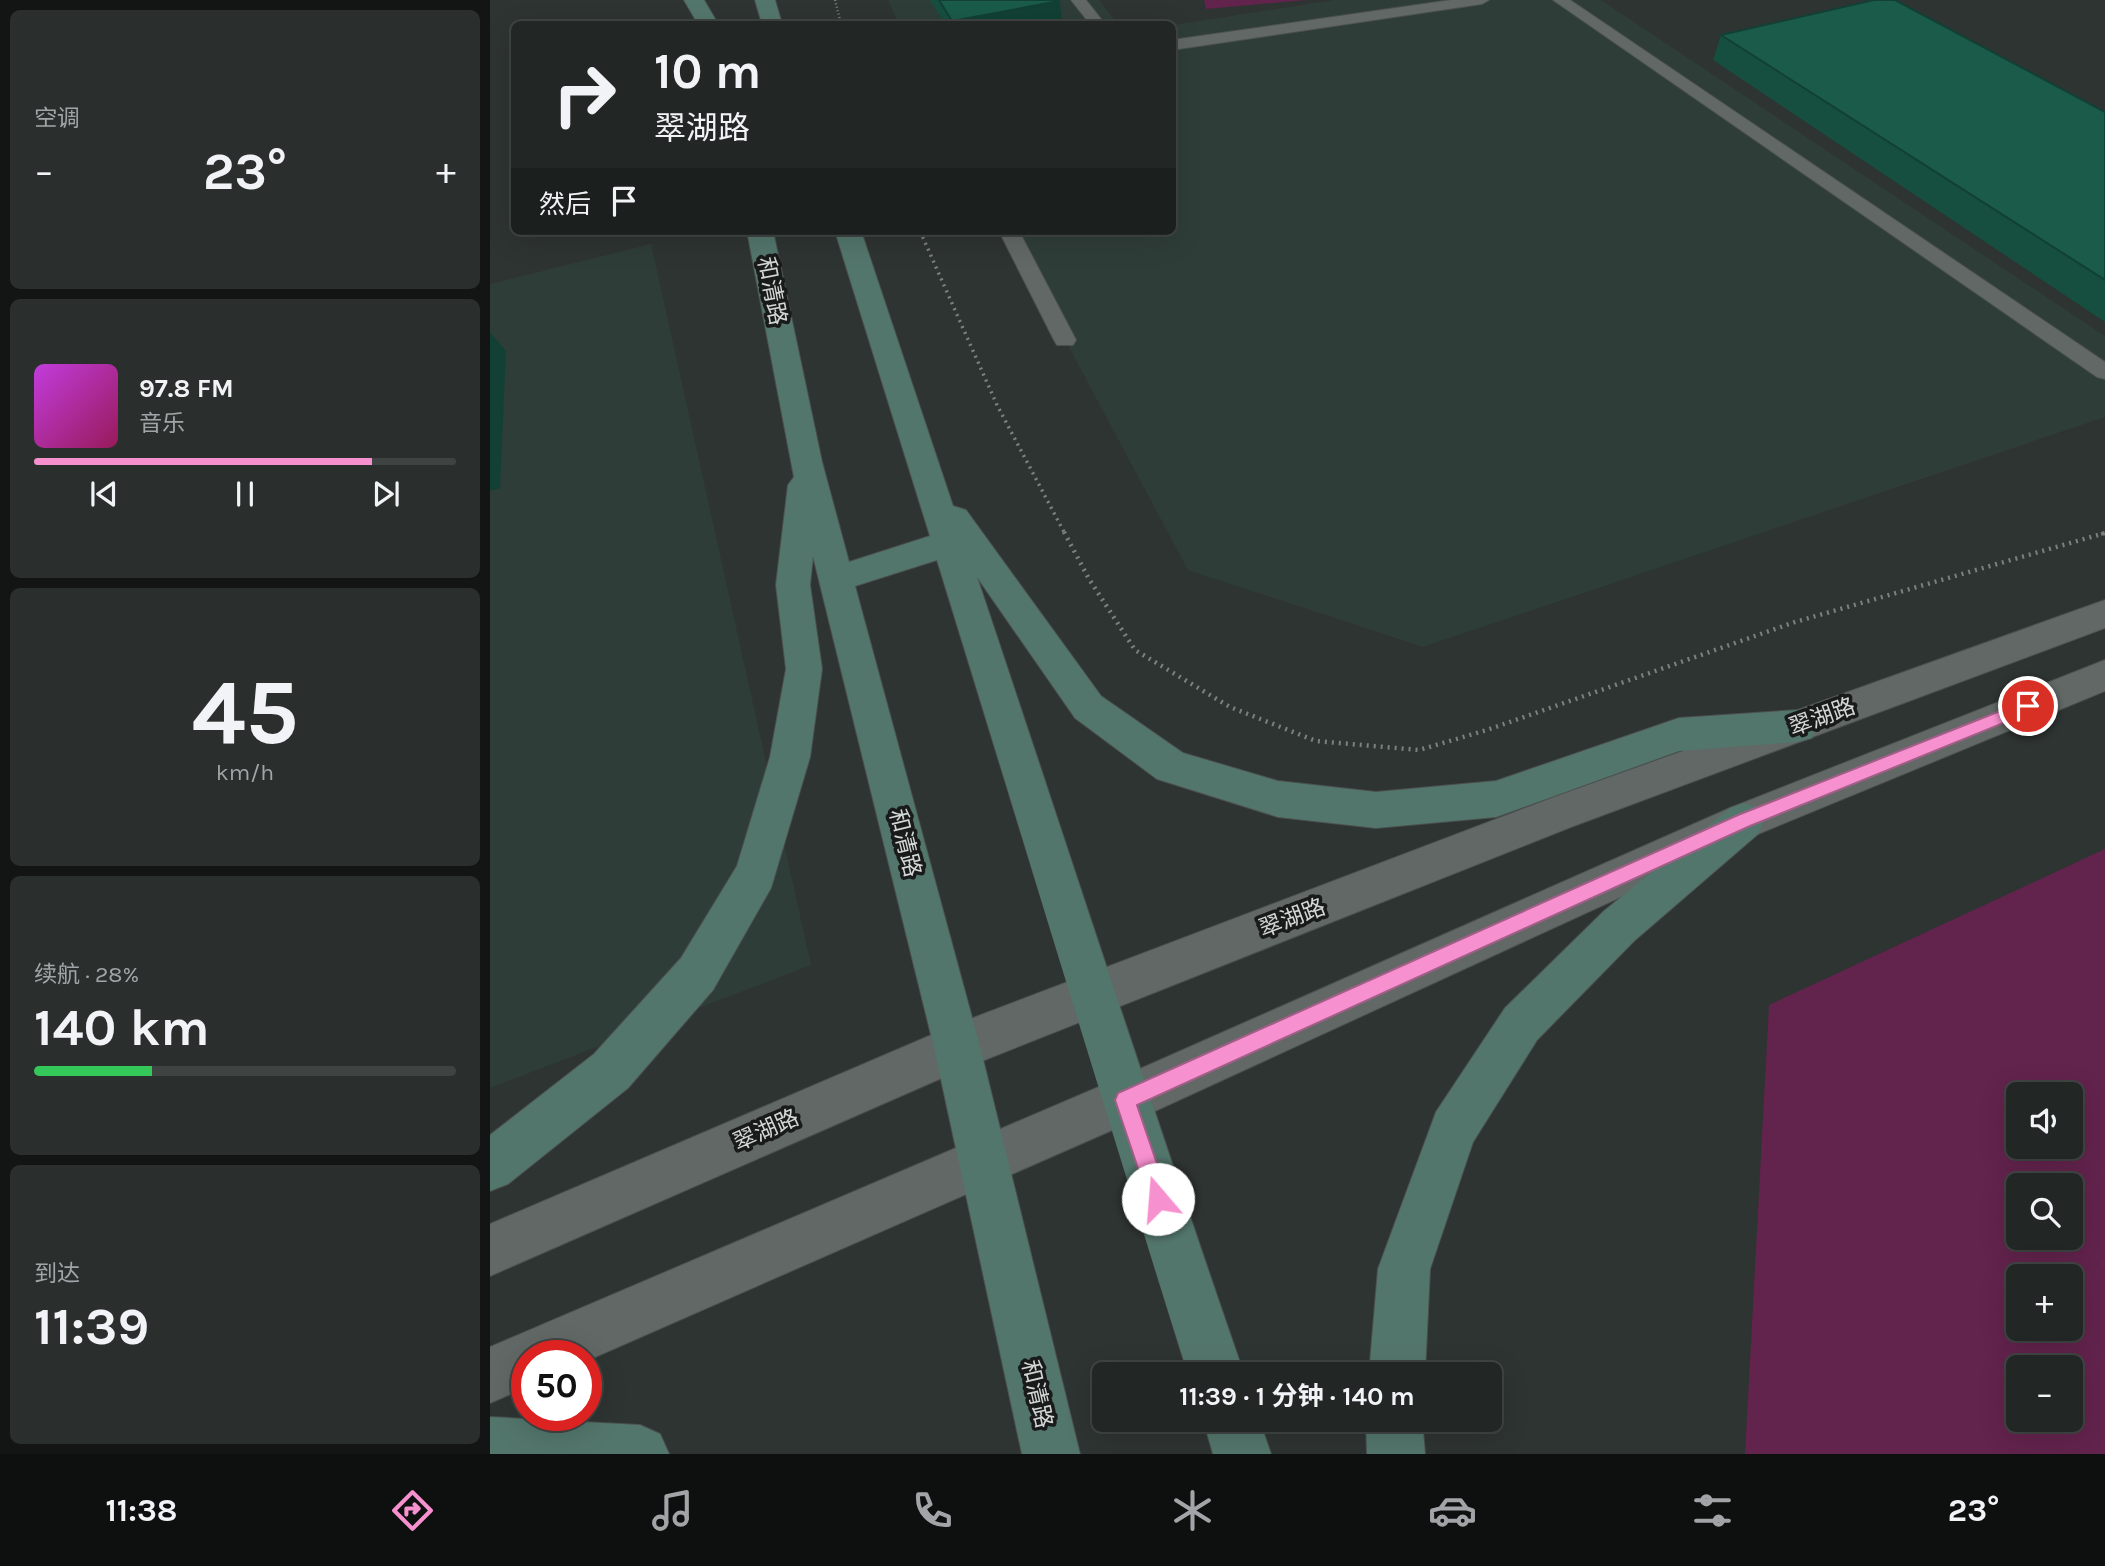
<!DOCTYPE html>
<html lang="zh">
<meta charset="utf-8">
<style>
:root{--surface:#222726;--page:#2a2f2e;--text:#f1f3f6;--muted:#a2a5a7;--line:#3f4443;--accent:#f790ce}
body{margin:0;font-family:Karla,"Noto Sans SC",sans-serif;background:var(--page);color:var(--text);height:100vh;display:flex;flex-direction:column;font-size:26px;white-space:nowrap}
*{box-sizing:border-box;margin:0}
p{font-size:23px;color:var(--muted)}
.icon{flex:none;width:38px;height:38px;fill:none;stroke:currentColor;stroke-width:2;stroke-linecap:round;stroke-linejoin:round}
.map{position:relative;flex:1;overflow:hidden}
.sheet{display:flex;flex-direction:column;gap:10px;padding:10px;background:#131515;width:490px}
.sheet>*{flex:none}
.top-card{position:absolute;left:21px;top:21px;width:665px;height:214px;border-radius:10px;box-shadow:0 7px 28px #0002,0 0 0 2px var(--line);background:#222726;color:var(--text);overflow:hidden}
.buttons{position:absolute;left:1516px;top:1082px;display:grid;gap:14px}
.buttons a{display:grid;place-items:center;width:77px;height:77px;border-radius:10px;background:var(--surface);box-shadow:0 7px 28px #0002,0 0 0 2px var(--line);font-size:35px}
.speed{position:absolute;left:21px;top:1340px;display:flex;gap:14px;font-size:35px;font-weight:700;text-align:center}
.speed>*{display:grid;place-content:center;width:91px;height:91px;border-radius:50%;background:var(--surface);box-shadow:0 7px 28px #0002,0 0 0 2px var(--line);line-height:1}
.speed .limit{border:10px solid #d22;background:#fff;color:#111}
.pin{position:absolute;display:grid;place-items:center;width:60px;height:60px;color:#fff;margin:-30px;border:4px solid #fff;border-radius:50%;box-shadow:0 2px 7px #0007}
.me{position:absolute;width:77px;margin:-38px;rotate:342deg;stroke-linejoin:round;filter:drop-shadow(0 0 5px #0008)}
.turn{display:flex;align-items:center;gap:24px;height:147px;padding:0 28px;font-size:32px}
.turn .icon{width:91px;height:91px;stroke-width:2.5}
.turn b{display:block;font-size:49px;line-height:60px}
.then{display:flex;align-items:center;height:66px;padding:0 28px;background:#0003;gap:14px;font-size:26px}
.big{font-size:52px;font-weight:700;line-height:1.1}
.sheet .card{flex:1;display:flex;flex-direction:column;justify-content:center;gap:10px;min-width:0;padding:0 24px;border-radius:10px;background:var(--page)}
.sheet .dial{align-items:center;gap:0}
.dial b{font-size:91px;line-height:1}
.song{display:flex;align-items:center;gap:21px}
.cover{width:84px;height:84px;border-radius:10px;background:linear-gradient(135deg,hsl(290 70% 55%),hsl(330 70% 35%))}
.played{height:7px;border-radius:4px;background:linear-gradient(90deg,var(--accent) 80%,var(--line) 80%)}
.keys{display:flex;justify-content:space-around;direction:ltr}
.heat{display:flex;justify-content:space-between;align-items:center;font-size:38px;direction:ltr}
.charge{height:10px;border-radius:5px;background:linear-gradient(90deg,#34c759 28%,var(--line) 0)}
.trip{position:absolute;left:602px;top:1362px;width:410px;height:70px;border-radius:10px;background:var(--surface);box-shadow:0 7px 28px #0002,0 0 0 2px var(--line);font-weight:700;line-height:70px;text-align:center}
.tabs{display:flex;height:112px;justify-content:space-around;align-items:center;background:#0e100f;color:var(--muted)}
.tabs .icon{width:49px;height:49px}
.tabs .active{color:var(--accent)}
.tabs b{font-size:32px;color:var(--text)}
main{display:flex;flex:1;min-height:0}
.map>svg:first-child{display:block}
.built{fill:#2f3d38}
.green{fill:#62234c;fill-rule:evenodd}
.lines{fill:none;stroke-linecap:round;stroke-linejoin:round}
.service-casing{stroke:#4b504f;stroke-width:2}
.tertiary-casing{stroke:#4b504f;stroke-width:2}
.secondary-casing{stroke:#4b504f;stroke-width:2}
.path-far2{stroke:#7c817f;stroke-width:2.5;stroke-dasharray:1 2.5;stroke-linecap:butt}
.path-far1{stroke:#7c817f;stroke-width:3.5;stroke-dasharray:2 4.5;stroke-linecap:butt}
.path{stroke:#7c817f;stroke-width:4.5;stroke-dasharray:2 5;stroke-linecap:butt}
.service{fill:#616865;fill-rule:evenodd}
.tertiary{fill:#616865;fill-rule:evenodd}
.secondary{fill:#53766c;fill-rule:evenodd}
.wall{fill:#164e40}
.shaded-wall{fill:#124034}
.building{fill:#1a5b4a;stroke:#124034;stroke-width:2}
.route{fill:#f790ce;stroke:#a15e86;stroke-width:2}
.labels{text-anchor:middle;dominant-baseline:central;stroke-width:7;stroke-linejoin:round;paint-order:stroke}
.street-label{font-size:23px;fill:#d3d7d6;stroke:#181b1a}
</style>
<main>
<section class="sheet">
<div class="card"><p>空调</p>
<div class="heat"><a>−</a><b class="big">23°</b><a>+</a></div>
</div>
<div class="card">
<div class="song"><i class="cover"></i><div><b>97.8 FM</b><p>音乐</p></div></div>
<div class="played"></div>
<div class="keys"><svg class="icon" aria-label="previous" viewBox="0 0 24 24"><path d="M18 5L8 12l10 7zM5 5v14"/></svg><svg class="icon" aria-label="pause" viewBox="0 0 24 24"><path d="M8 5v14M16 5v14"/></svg><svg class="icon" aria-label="next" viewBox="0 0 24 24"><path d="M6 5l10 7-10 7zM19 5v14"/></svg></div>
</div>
<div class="card dial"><b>45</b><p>km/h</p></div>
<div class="card"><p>续航 · 28%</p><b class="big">140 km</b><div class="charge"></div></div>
<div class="card"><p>到达</p><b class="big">11:39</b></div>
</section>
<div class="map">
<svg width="1615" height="1454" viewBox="0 0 1615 1454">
<rect width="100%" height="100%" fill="#2e3432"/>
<g class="built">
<path d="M398,0H609L628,24H409Z"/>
<path d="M844,0H1111L1615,336V417L933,647L698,570L517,231H682L683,25Z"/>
<path d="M161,244L321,965L0,1088V284Z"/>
</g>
<g class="green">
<path d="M714,0H816L716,9Z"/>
<path d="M1615,849V1454H1255L1279,1005ZM1528,1094H1580V1146H1528ZM1528,1185H1580V1237H1528ZM1528,1276H1580V1328H1528ZM1528,1367H1580V1419H1528Z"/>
</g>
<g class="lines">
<g class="service-casing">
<g id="service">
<path d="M581,0H596L615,24H600Z"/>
<path d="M961,0H999L992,4L682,50V40Z"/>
<path d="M1063,0H1080L1615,362V379L1607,377Z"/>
<path d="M509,231H529L586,340L583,345H567L564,340Z"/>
</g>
</g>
<g class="tertiary-casing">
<g id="tertiary">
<path d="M1615,600V628L1081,827L477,1067L0,1276V1224L467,1024L1067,796Z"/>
<path d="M1615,660V691L1268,834L652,1117L96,1361V1356H37V1387L0,1403V1347L618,1083L1240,808Z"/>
</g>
</g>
<g class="secondary-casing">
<g id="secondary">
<path d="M194,0H214L228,24H208Z"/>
<path d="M265,0H285L292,24H272Z"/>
<path d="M257,231H283L332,462L359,562L440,536L345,231H371L463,506L476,510L611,696L693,753L788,781L886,792L1006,781L1189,718L1308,710L1322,714L1327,726L1322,738L1308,742L1189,751L1006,817L886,828L788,817L667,779L585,718L487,577C576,842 662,1109 754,1374H698C612,1103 531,831 447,560L365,586L490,1047L590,1454H532L444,1047L323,556L320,585L332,669L320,757L281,888L223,990L138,1088L18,1184L0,1191V1135L104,1054L191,958L247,866L280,757L296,669L286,585L298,485L304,477Z"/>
<path d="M1254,803L1268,808L1274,821L1268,834L1144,941L1047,1040L983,1142L940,1269L935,1374H879L888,1269L946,1112L1015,1008L1114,911L1240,808Z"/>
<path d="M0,1417L150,1425L170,1434L179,1454H0Z"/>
<path d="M713,1419H769L781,1454H723Z"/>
<path d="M876,1419H932L935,1454H877Z"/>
</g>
</g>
<path class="path-far2" d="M345,0L351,24"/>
<g class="path-far1">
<path d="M430,231L507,405L575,534"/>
<path d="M1611,534L1615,533"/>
</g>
<path class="path" d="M574,532L599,579L645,650L740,707L826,741L929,750L997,730L1305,622L1615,533"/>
<use href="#service" class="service"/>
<use href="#tertiary" class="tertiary"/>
<use href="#secondary" class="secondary"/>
</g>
<g class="wall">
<path d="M440,0H568L573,24H455Z"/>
<path d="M1231,35L1615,112V322L1223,60Z"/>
</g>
<g class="shaded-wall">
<path d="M569,1L573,24H463L462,21Z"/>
<path d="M0,332L16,351L10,488L0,491Z"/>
</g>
<g class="building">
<path d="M449,0H568L569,1L462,21Z"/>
<path d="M1384,0H1405L1615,112V280L1231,35Z"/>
</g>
<path class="route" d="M1538,700L1546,706L1543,711L1260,826L647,1105L679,1199L675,1207L668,1210L661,1207L625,1100L628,1093L1248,815Z"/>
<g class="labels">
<g class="street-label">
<text transform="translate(282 291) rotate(79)">和清路</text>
<text transform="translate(1332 717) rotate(-20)">翠湖路</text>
<text transform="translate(415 843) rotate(76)">和清路</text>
<text transform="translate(802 918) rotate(-21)">翠湖路</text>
<text transform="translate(276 1130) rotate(-24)">翠湖路</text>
<text transform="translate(547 1394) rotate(77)">和清路</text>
</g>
</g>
</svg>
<div class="buttons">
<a><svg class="icon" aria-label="sound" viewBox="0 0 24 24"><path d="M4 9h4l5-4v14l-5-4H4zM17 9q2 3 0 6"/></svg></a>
<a><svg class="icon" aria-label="search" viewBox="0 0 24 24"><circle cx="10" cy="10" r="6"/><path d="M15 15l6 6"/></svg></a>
<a>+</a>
<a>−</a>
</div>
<div class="speed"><div class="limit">50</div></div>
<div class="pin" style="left:1538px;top:706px;background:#d93025"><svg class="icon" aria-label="arrive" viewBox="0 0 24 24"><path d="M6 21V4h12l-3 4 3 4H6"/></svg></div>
<svg class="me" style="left:668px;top:1199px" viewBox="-20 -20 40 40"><circle r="19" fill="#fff"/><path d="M0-13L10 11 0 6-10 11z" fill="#f790ce"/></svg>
<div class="trip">11:39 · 1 分钟 · 140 m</div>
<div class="top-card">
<div class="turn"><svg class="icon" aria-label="right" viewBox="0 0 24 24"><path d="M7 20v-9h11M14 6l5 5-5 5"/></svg><div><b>10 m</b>翠湖路</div></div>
<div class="then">然后<svg class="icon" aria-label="arrive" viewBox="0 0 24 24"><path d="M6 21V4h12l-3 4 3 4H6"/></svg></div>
</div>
</div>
</main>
<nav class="tabs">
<b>11:38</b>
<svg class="icon active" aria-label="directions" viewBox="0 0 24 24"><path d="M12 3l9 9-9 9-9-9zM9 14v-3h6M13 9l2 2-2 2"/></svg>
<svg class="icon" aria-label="music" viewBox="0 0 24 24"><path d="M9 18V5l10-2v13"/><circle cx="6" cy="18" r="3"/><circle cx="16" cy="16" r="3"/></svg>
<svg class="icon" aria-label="phone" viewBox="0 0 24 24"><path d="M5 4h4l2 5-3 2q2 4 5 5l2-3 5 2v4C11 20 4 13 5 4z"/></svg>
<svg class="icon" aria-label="climate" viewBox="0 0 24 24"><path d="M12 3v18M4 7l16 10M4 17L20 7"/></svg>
<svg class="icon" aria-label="car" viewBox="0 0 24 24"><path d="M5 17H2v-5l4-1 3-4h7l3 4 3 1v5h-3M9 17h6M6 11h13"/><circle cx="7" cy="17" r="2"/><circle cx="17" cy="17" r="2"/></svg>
<svg class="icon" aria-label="filters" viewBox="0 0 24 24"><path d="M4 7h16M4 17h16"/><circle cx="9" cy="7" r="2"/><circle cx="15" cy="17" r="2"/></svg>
<b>23°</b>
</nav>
